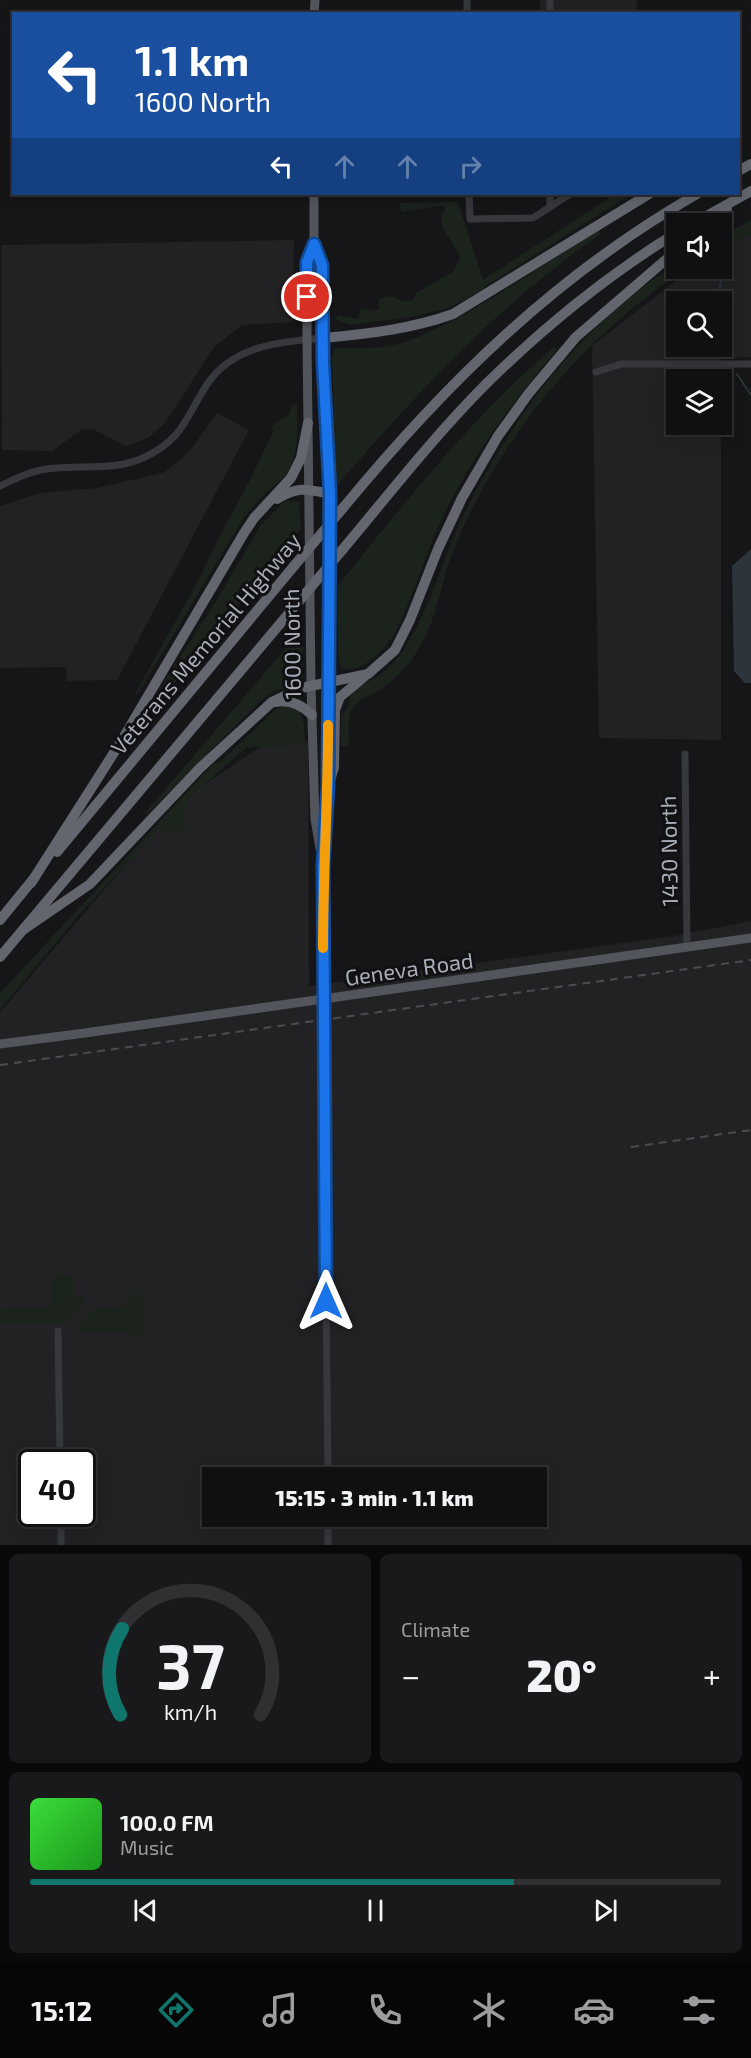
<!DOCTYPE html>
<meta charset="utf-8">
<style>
:root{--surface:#101012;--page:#19191b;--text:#f1f3f6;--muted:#9c9d9f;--line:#303032;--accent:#0f766e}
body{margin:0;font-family:"Exo 2",sans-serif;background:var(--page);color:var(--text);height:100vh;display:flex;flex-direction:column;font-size:22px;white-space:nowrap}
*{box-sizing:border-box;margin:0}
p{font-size:20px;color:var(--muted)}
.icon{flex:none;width:33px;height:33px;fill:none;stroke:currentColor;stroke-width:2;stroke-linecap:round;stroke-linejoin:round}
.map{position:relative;height:1545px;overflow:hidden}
.sheet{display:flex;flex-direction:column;gap:9px;padding:9px;background:#09090a;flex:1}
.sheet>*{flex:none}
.hud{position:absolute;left:12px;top:12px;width:728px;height:183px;border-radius:0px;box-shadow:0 3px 15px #0003,0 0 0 2px var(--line);background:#1a4fa0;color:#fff;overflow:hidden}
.buttons{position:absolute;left:666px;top:213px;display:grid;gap:12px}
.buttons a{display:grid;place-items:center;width:66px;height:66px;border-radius:0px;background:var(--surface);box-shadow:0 3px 15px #0003,0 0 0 2px var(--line);font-size:30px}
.speed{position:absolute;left:18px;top:1449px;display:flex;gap:12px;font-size:30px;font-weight:700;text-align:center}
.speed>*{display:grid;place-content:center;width:78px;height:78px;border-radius:50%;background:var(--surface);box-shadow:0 3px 15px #0003,0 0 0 2px var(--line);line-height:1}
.speed .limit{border:3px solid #111;border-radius:9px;background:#fff;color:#111}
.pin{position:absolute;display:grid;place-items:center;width:51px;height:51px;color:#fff;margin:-26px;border:3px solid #fff;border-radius:50%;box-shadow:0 2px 6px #0007}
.me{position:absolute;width:66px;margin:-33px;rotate:0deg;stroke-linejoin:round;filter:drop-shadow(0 0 4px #0008)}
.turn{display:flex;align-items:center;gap:21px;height:126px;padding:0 24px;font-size:27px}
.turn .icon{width:78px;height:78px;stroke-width:2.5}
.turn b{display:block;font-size:42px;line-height:51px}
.lanes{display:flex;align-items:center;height:57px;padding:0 24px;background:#0003;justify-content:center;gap:30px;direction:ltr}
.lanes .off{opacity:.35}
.big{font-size:45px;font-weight:800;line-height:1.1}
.sheet .tile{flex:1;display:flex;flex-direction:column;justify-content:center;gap:9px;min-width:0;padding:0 21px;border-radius:9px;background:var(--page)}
.sheet .dial{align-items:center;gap:0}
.dial svg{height:156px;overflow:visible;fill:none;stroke:var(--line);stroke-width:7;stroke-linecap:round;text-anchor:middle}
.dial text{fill:var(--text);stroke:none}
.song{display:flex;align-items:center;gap:18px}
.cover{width:72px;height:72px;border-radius:9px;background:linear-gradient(135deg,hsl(120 70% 55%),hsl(120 70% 35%))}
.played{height:6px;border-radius:3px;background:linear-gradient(90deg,var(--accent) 70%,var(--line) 70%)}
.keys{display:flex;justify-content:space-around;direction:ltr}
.heat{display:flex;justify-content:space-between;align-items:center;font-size:33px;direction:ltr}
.sheet .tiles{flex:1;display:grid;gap:9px;grid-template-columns:1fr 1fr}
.tile:last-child{grid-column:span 2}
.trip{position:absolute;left:202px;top:1467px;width:345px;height:60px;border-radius:0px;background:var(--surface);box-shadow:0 3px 15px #0003,0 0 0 2px var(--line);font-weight:800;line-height:60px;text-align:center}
.dock{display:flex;height:96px;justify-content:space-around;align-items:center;background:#060607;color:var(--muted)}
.dock .icon{width:42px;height:42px}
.dock .on{color:var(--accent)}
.dock b{font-size:27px;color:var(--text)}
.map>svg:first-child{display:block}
.built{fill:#222225;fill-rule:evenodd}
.green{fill:#1c231d}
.water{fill:#2c353c}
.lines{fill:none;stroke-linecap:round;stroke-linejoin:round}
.stream{stroke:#2c353c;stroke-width:2}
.minor{stroke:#37383d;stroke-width:7}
.major{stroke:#53555c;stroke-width:9}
.highway{stroke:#63666e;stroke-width:10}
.rail{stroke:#4a4c52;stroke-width:2;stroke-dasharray:8 6;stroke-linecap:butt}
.highway-bridge{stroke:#63666e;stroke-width:10}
.route-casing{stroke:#114b97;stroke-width:15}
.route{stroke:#1a73e8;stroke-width:10}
.slow{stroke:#f59e0b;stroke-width:10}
.labels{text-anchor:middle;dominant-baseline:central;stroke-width:6;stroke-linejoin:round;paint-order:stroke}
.street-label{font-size:22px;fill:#a8adb8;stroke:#111113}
</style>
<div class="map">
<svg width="751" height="1545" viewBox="0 0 751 1545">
<rect width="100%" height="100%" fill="#161618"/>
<g class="built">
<rect x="540" y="0" width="97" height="13"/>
<path d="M751,228V357L721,358V379L676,380V424L721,425V740L599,738L592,346L691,269L722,268V248ZM676,302H722V346H676Z"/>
<path d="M294,240L293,322L242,325L215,346L165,423L148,438L126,446L93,429L81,430L52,451L2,450L1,245Z"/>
<path d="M217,413L249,430L117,680L67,681L66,667L0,668V506L39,493L98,488L165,472L190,451Z"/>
<path d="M294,724L308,743L309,986L674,936L751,921V1545H0V1012L180,801ZM32,1462H82V1514H32ZM213,1478H537V1516H213Z"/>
</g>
<g class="green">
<path d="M615,194H631L484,287L485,289L448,308L416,316L350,325L336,319L337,315L358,319L361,309L379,310V299L390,296C399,299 407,305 414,299L416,293L454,271L460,256L442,226L441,213L445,212L444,205L401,212L400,203L458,202L483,280Z"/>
<path d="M751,220V234L722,250V237Z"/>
<path d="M599,229L601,234C499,304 416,394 336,487L332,358L335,348C353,348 372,349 390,346C413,341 433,330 454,320C504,293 551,260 599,229Z"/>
<path d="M676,264V268L688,269C667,280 648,296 629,311C553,375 490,459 453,551C441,582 436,623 418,650C409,665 396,679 381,689C370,696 359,698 352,710C347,718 349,736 349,746H341V715C348,708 351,702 350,691C361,684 375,680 385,671C423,639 441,559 464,514C514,415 581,324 676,264Z"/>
<path d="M555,346L557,350C512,402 470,458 441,521C423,558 413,600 393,636C381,653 365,671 342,669L339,663L338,657L337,587C405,502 472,417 555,346Z"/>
<path d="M297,404C297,427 300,452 287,472L289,473L264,494L244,517L138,694L136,692L198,581L222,532L250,480L274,430L271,428L275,423L289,415L292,405Z"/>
<path d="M295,501L299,503L301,529L135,731L133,730L210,611L261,525L284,502Z"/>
<path d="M302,629L303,677L301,682L272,692L259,702L147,814L145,813Z"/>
<path d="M286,705L302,711L300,713L304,724L305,746L247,747L190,797L184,809L185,831L158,830L78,916L0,1010V993L214,763H219L275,710Z"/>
<path d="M52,1275H74V1296H85C80,1311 67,1323 51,1326V1323H0V1309L52,1308Z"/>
<path d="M131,1292H142L143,1334L75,1331L93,1309L121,1308L130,1302Z"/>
</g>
<path class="water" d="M751,549V683H745L734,671L732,566Z"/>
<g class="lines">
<g class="stream">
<path d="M722,322L725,308L720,296V286L726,249"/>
<path d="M722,324L723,350"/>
<path d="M737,374L751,395"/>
</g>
<g class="minor">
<path d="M467,0V14"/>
<path d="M550,0V14"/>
<path d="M469,194L470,219L533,218L570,194"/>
<path d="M550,194V207"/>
<path d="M596,372L621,364H751"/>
<path d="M0,486C15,479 30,471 47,469C80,464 114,472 145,457C183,439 186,417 206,386C232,345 280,342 323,338"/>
<path d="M685,754L687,948"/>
<path d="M323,1000L328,1478"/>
<path d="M58,1331L60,1462"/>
<path d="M61,1514V1545"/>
<path d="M328,1516V1545"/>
</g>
<g class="major">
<path d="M314,14L315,0"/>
<path d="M314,194V244L307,262V339L311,686L315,819L320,848"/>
<path d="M314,244L322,265L323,362L330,494L328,787L323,865V1000"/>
<path d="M0,1044L85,1033L751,938"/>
</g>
<g class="highway">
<path d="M738,171L751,164"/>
<path d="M692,224L751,191"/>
<path d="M710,224L727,209"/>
<path d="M323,338C368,334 411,329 453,314L649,194"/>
<path d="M277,499C298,486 307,489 330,494"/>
<path d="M343,508C446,383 556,275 697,194"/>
<path d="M343,549C390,493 435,435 487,383C544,327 608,275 676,233"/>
<path d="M275,702C290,699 302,705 312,715"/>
<path d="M328,787L334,767L335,710L340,697L364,677"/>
<path d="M57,852L294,566"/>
<path d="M31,883L122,740L244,533L254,518L291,478L301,458L308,423"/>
<path d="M0,920L35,877"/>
<path d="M23,930L90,884L200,768L272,702L301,688L368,674L395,650L410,620L438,549L462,498L498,436L529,393L576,337L676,251"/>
<path d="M0,957L295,606"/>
</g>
<g class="rail">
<path d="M0,1065L751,960"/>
<path d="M631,1147L751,1130"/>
</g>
<g class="highway-bridge">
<path d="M294,566L343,508"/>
<path d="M295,606L343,549"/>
</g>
</g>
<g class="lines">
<g class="route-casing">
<path id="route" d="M307,297V262L314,244L322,265L323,362L330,494L328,787L323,865L326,1301"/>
</g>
<use href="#route" class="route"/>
<path class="slow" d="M323,948C323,874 328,800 328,725"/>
</g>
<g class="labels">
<g class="street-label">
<text transform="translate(205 643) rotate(-50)">Veterans Memorial Highway</text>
<text transform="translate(291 644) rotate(-91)">1600 North</text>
<text transform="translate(668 851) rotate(-91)">1430 North</text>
<text transform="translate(409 968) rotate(-8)">Geneva Road</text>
</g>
</g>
</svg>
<div class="buttons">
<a><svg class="icon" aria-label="sound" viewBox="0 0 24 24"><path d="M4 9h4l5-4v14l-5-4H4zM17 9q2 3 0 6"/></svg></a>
<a><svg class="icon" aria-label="search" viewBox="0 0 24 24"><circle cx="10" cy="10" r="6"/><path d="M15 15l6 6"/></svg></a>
<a><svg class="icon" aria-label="layers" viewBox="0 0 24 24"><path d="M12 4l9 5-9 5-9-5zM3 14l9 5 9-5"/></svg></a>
</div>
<div class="speed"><div class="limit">40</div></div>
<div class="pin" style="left:307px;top:297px;background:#d93025"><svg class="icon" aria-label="arrive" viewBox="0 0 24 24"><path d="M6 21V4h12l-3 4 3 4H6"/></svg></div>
<svg class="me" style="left:326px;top:1301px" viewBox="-20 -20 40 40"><path d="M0-17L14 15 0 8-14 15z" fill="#1a73e8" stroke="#fff" stroke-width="4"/></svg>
<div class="trip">15:15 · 3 min · 1.1 km</div>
<div class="hud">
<div class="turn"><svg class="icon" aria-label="left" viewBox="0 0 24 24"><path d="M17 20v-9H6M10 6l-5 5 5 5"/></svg><div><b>1.1 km</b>1600 North</div></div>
<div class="lanes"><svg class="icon" aria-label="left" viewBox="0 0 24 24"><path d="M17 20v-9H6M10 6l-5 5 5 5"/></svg><svg class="icon off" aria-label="ahead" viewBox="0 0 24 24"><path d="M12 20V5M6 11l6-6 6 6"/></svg><svg class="icon off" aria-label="ahead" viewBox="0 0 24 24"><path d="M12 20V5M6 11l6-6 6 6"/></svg><svg class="icon off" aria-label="right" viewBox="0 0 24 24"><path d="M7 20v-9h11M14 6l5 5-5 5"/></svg></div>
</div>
</div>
<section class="sheet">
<div class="tiles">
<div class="tile dial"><svg viewBox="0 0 100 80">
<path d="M14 69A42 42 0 1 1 86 69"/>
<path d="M14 69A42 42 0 0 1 15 25" stroke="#0f766e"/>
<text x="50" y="56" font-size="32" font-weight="700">37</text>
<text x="50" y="72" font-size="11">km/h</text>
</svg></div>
<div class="tile"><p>Climate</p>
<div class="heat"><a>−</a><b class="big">20°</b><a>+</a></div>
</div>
<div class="tile">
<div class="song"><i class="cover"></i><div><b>100.0 FM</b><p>Music</p></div></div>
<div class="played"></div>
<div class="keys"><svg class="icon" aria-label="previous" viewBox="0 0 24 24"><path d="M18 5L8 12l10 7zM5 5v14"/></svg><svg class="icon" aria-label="pause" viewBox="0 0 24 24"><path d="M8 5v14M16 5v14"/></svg><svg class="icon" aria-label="next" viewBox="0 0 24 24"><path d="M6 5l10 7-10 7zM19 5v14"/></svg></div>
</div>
</div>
</section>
<nav class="dock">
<b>15:12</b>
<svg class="icon on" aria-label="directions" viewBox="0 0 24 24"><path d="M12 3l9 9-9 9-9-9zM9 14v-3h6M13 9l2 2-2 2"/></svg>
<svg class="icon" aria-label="music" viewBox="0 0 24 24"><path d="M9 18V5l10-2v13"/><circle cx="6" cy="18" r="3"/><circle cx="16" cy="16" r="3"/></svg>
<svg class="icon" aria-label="phone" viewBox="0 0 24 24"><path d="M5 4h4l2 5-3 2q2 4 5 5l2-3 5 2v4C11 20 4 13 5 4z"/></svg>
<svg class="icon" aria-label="climate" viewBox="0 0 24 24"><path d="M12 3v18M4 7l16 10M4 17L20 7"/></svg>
<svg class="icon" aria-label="car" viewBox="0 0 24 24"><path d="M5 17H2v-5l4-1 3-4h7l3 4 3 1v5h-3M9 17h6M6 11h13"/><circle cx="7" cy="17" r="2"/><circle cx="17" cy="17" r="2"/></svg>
<svg class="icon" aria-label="filters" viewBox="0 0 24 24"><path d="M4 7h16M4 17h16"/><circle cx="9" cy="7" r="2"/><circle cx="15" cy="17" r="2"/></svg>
</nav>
